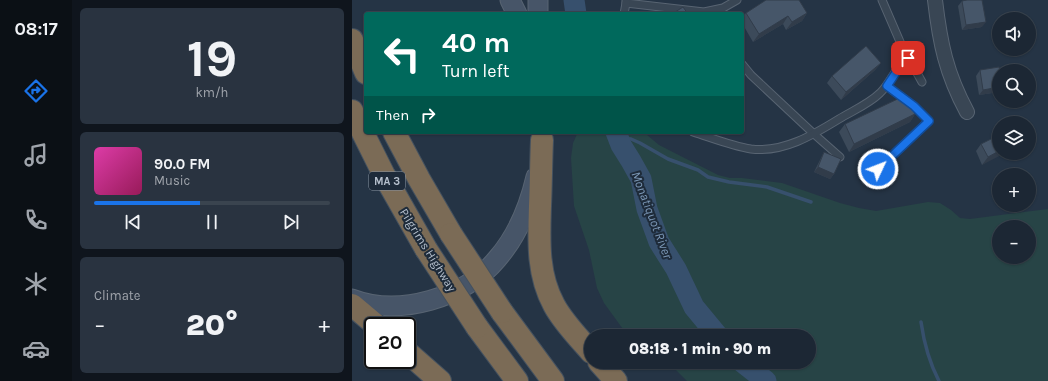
<!DOCTYPE html>
<meta charset="utf-8">
<style>
:root{--surface:#1c2734;--page:#293340;--text:#f1f3f6;--muted:#a0a5ac;--line:#3a444f;--accent:#1a73e8}
body{margin:0;font-family:Karla,sans-serif;background:var(--page);color:var(--text);height:100vh;display:flex;flex-direction:column;font-size:15px;white-space:nowrap}
*{box-sizing:border-box;margin:0}
p{font-size:13px;color:var(--muted)}
.icon{flex:none;width:22px;height:22px;fill:none;stroke:currentColor;stroke-width:2;stroke-linecap:round;stroke-linejoin:round}
.map{position:relative;flex:1;overflow:hidden}
.sheet{display:flex;flex-direction:column;gap:8px;padding:8px;background:#0f151d;width:280px}
.sheet>*{flex:none}
.banner{position:absolute;left:12px;top:12px;width:380px;height:122px;border-radius:4px;box-shadow:0 1px 3px #0004,0 0 0 1px var(--line);background:#00695c;color:#fff;overflow:hidden}
.controls{position:absolute;left:640px;top:12px;display:grid;gap:8px}
.controls a{display:grid;place-items:center;width:44px;height:44px;border-radius:50%;background:var(--surface);box-shadow:0 1px 3px #0004,0 0 0 1px var(--line);font-size:20px}
.speed{position:absolute;left:12px;top:317px;display:flex;gap:8px;font-size:20px;font-weight:700;text-align:center}
.speed>*{display:grid;place-content:center;width:52px;height:52px;border-radius:50%;background:var(--surface);box-shadow:0 1px 3px #0004,0 0 0 1px var(--line);line-height:1}
.speed .limit{border:2px solid #111;border-radius:6px;background:#fff;color:#111}
.pin{position:absolute;display:grid;place-items:center;width:34px;height:34px;color:#fff;margin:-17px;border-radius:8px;box-shadow:0 2px 6px #0006}
.me{position:absolute;width:44px;margin:-22px;rotate:47deg;stroke-linejoin:round;filter:drop-shadow(0 0 3px #0008)}
.turn{display:flex;align-items:center;gap:14px;height:84px;padding:0 12px;font-size:18px}
.turn .icon{width:52px;height:52px;stroke-width:2.5}
.turn b{display:block;font-size:28px;line-height:34px}
.then{display:flex;align-items:center;height:38px;padding:0 12px;background:#0003;gap:8px;font-size:15px}
.big{font-size:30px;font-weight:800;line-height:1.1}
.sheet .widget{flex:1;display:flex;flex-direction:column;justify-content:center;gap:6px;min-width:0;padding:0 14px;border-radius:6px;background:var(--page)}
.sheet .dial{align-items:center;gap:0}
.dial b{font-size:52px;line-height:1}
.song{display:flex;align-items:center;gap:12px}
.cover{width:48px;height:48px;border-radius:6px;background:linear-gradient(135deg,hsl(320 70% 55%),hsl(330 70% 35%))}
.played{height:4px;border-radius:2px;background:linear-gradient(90deg,var(--accent) 45%,var(--line) 45%)}
.keys{display:flex;justify-content:space-around;direction:ltr}
.heat{display:flex;justify-content:space-between;align-items:center;font-size:22px;direction:ltr}
.trip{position:absolute;left:232px;top:329px;width:232px;height:40px;border-radius:20px;background:var(--surface);box-shadow:0 1px 3px #0004,0 0 0 1px var(--line);font-weight:800;line-height:40px;text-align:center}
main{display:flex;flex:1;min-height:0}
.tabs{display:flex;flex-direction:column;width:72px;justify-content:space-around;align-items:center;background:#0b1015;color:var(--muted)}
.tabs .icon{width:28px;height:28px}
.tabs .selected{color:var(--accent)}
.tabs b{font-size:18px;color:var(--text)}
.map>svg:first-child{display:block}
.green{fill:#274446;fill-rule:evenodd}
.lines{fill:none;stroke-linecap:round;stroke-linejoin:round}
.stream{stroke:#37506d;stroke-width:3.5}
.river{stroke:#37506d;stroke-width:21}
.service-casing{stroke:#586472;stroke-width:9}
.minor-casing{stroke:#586472;stroke-width:16}
.secondary-casing{stroke:#586472;stroke-width:21}
.motorway-casing{stroke:#44515f;stroke-width:24}
.service{stroke:#394654;stroke-width:7}
.minor{stroke:#394654;stroke-width:14}
.secondary{stroke:#475568;stroke-width:19}
.motorway{stroke:#7b6b56;stroke-width:22}
.motorway-bridge-casing{stroke:#44515f;stroke-width:24;stroke-linecap:butt}
.motorway-bridge{stroke:#7b6b56;stroke-width:22}
.wall{fill:#3c4a5a}
.shaded-wall{fill:#313c4a}
.building{fill:#465669;stroke:#313c4a}
.route-casing{stroke:#114b97;stroke-width:10}
.route{stroke:#1a73e8;stroke-width:7}
.labels{text-anchor:middle;dominant-baseline:central;stroke-width:4;stroke-linejoin:round;paint-order:stroke}
.shield{fill:#1e2b3a;stroke:#8994a2;stroke-width:1}
.shield-label{font-size:11px;font-weight:bold;fill:#b7c1ce}
.street-label{font-size:12px;fill:#b7c1ce;stroke:#1e2b3a}
.water-label{font-size:13px;font-style:italic;fill:#7c98b7;stroke:#1e2b3a}
</style>
<main>
<nav class="tabs">
<b>08:17</b>
<svg class="icon selected" aria-label="directions" viewBox="0 0 24 24"><path d="M12 3l9 9-9 9-9-9zM9 14v-3h6M13 9l2 2-2 2"/></svg>
<svg class="icon" aria-label="music" viewBox="0 0 24 24"><path d="M9 18V5l10-2v13"/><circle cx="6" cy="18" r="3"/><circle cx="16" cy="16" r="3"/></svg>
<svg class="icon" aria-label="phone" viewBox="0 0 24 24"><path d="M5 4h4l2 5-3 2q2 4 5 5l2-3 5 2v4C11 20 4 13 5 4z"/></svg>
<svg class="icon" aria-label="climate" viewBox="0 0 24 24"><path d="M12 3v18M4 7l16 10M4 17L20 7"/></svg>
<svg class="icon" aria-label="car" viewBox="0 0 24 24"><path d="M5 17H2v-5l4-1 3-4h7l3 4 3 1v5h-3M9 17h6M6 11h13"/><circle cx="7" cy="17" r="2"/><circle cx="17" cy="17" r="2"/></svg>
</nav>
<section class="sheet">
<div class="widget dial"><b>19</b><p>km/h</p></div>
<div class="widget">
<div class="song"><i class="cover"></i><div><b>90.0 FM</b><p>Music</p></div></div>
<div class="played"></div>
<div class="keys"><svg class="icon" aria-label="previous" viewBox="0 0 24 24"><path d="M18 5L8 12l10 7zM5 5v14"/></svg><svg class="icon" aria-label="pause" viewBox="0 0 24 24"><path d="M8 5v14M16 5v14"/></svg><svg class="icon" aria-label="next" viewBox="0 0 24 24"><path d="M6 5l10 7-10 7zM19 5v14"/></svg></div>
</div>
<div class="widget"><p>Climate</p>
<div class="heat"><a>−</a><b class="big">20°</b><a>+</a></div>
</div>
</section>
<div class="map">
<svg width="696" height="381" viewBox="0 0 696 381">
<rect width="100%" height="100%" fill="#253445"/>
<path class="green" d="M226,132H282L295,135L307,145L366,175L378,178H390L430,183L488,203L507,208L524,211L576,202L588,203L599,210L608,218L618,219L696,209V381H335L318,364L314,362H457V336H276L252,303L245,288L237,250L222,206L219,158L221,143ZM647,227H677V257H647Z"/>
<g class="lines">
<g class="stream">
<path d="M266,138L279,139L288,143L316,159L346,170L356,177L377,182L415,187L459,202"/>
<path d="M569,322C572,343 577,362 587,381"/>
</g>
<g class="river">
<path d="M222,0L224,14"/>
<path d="M264,132L269,145L279,161L289,179L295,209L307,242L324,269L342,307L366,336"/>
<path d="M390,362L414,381"/>
</g>
<g class="service-casing">
<g id="service">
<path d="M274,0V3L352,12L371,8L385,0"/>
<path d="M530,0L549,44L570,82"/>
<path d="M272,14L274,3"/>
<path d="M390,64L399,75L462,134L488,157"/>
<path d="M341,132C360,138 380,146 399,149C431,153 461,135 487,119C500,111 517,104 528,93C539,83 544,65 556,58"/>
<path d="M526,169L577,121L562,106L535,86"/>
</g>
</g>
<g class="minor-casing">
<path id="minor" d="M583,0C588,43 594,73 615,112"/>
</g>
<g class="secondary-casing">
<g id="secondary">
<path d="M158,0L165,14"/>
<path d="M186,14V0"/>
<path d="M0,299C47,317 113,298 145,259C165,236 177,207 184,177"/>
</g>
</g>
<g class="motorway-casing">
<g id="motorway">
<path d="M0,40L14,73"/>
<path d="M0,111L32,175L74,249"/>
<path d="M42,132L67,179L99,234"/>
<path d="M190,140C189,162 189,184 188,206C187,240 185,274 202,305C211,322 226,337 239,352"/>
<path d="M0,305L25,326"/>
<path d="M150,312L201,381"/>
<path d="M125,327L165,381"/>
<path d="M55,352L88,381"/>
<path d="M247,362L264,381"/>
</g>
</g>
<use href="#service" class="service"/>
<use href="#minor" class="minor"/>
<use href="#secondary" class="secondary"/>
<use href="#motorway" class="motorway"/>
<g class="motorway-bridge-casing">
<g id="motorway-bridge">
<path d="M99,234L150,312"/>
<path d="M74,249L125,327"/>
</g>
</g>
<use href="#motorway-bridge" class="motorway-bridge"/>
</g>
<g class="wall">
<path d="M610,1L630,27L610,30L606,6Z"/>
<path d="M394,13H455L450,21L434,30L431,24L401,42L390,23V18Z"/>
<path d="M529,63L523,70L489,100L475,83L480,76Z"/>
<path d="M628,70L647,92L627,95L624,76Z"/>
<path d="M563,114L558,122L497,152L487,132L493,124Z"/>
<path d="M629,144L647,153L630,165L624,151Z"/>
<path d="M472,152L482,174L478,179L462,172Z"/>
</g>
<g class="shaded-wall">
<path d="M455,13L450,21L434,30L440,22Z"/>
<path d="M436,16L431,24L401,42L407,34Z"/>
<path d="M634,22L630,27L610,30L614,25Z"/>
<path d="M529,63L523,70L489,100L494,92Z"/>
<path d="M647,87V92L627,95L631,90Z"/>
<path d="M563,114L558,122L497,152L502,144Z"/>
<path d="M647,151V153H653L630,165L636,157Z"/>
<path d="M466,167L482,174L478,179L462,172Z"/>
</g>
<g class="building">
<path d="M414,0H447L455,13L440,22L436,16L407,34L394,13Z"/>
<path d="M615,0H630L634,22L614,25L610,1Z"/>
<path d="M331,7L336,14H320Z"/>
<path d="M514,46L529,63L494,92L480,76Z"/>
<path d="M647,67L648,71H647V87L631,90L628,70Z"/>
<path d="M554,95L563,114L502,144L493,124Z"/>
<path d="M674,121L675,123H669Z"/>
<path d="M677,127L681,134L677,136Z"/>
<path d="M647,135V151L636,157L629,144Z"/>
<path d="M472,152L489,159L482,174L466,167Z"/>
</g>
<g class="lines">
<g class="route-casing">
<path id="route" d="M526,169L577,121L562,106L535,86L551,62L556,58"/>
</g>
<use href="#route" class="route"/>
</g>
<g class="labels">
<rect class="shield" x="17" y="172" width="36" height="18" rx="3"/>
<g class="shield-label">
<text x="35" y="181">MA 3</text>
</g>
<g class="street-label">
<text transform="translate(76 250) rotate(58)">Pilgrims Highway</text>
</g>
<g class="water-label">
<text transform="translate(300 215) rotate(69)">Monatiquot River</text>
</g>
</g>
</svg>
<div class="controls">
<a><svg class="icon" aria-label="sound" viewBox="0 0 24 24"><path d="M4 9h4l5-4v14l-5-4H4zM17 9q2 3 0 6"/></svg></a>
<a><svg class="icon" aria-label="search" viewBox="0 0 24 24"><circle cx="10" cy="10" r="6"/><path d="M15 15l6 6"/></svg></a>
<a><svg class="icon" aria-label="layers" viewBox="0 0 24 24"><path d="M12 4l9 5-9 5-9-5zM3 14l9 5 9-5"/></svg></a>
<a>+</a>
<a>−</a>
</div>
<div class="speed"><div class="limit">20</div></div>
<div class="pin" style="left:556px;top:58px;background:#d93025"><svg class="icon" aria-label="arrive" viewBox="0 0 24 24"><path d="M6 21V4h12l-3 4 3 4H6"/></svg></div>
<svg class="me" style="left:526px;top:169px" viewBox="-20 -20 40 40"><circle r="17" fill="#1a73e8" stroke="#fff" stroke-width="3"/><path d="M0-11L8 9 0 5-8 9z" fill="#fff"/></svg>
<div class="trip">08:18 · 1 min · 90 m</div>
<div class="banner">
<div class="turn"><svg class="icon" aria-label="left" viewBox="0 0 24 24"><path d="M17 20v-9H6M10 6l-5 5 5 5"/></svg><div><b>40 m</b>Turn left</div></div>
<div class="then">Then<svg class="icon" aria-label="right" viewBox="0 0 24 24"><path d="M7 20v-9h11M14 6l5 5-5 5"/></svg></div>
</div>
</div>
</main>
